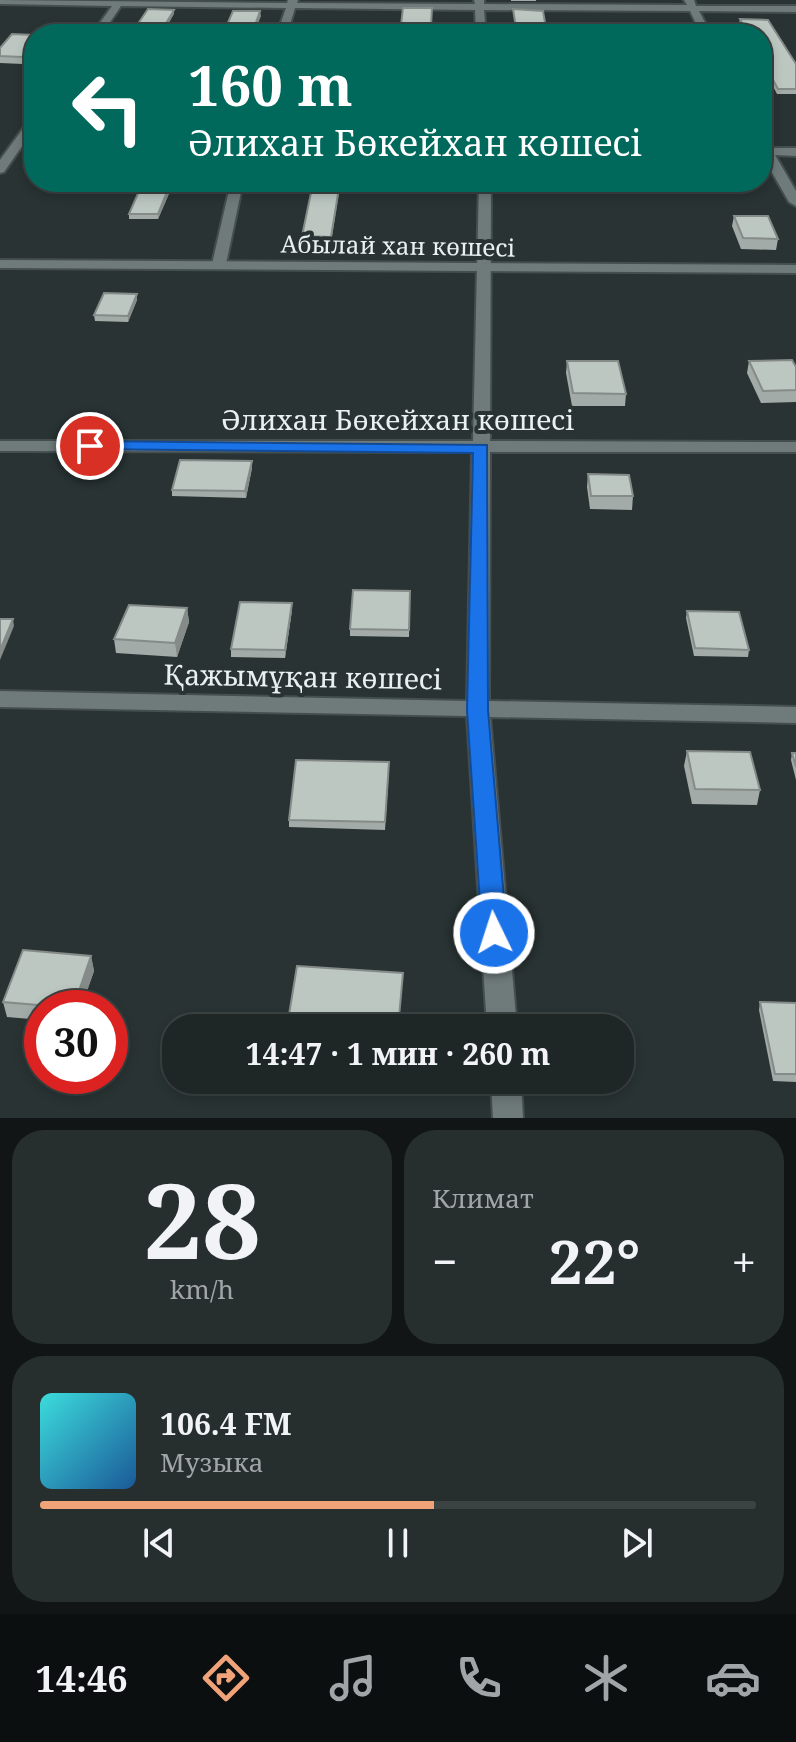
<!DOCTYPE html>
<html lang="ru">
<meta charset="utf-8">
<style>
:root{--surface:#1f2626;--page:#272e2e;--text:#f1f3f6;--muted:#a1a5a7;--line:#3c4343;--accent:#f0a279}
body{margin:0;font-family:"Noto Serif",serif;background:var(--page);color:var(--text);height:100vh;display:flex;flex-direction:column;font-size:30px;white-space:nowrap}
*{box-sizing:border-box;margin:0}
p{font-size:26px;color:var(--muted)}
.icon{flex:none;width:44px;height:44px;fill:none;stroke:currentColor;stroke-width:2;stroke-linecap:round;stroke-linejoin:round}
.map{position:relative;height:1118px;overflow:hidden}
.drawer{display:flex;flex-direction:column;gap:12px;padding:12px;background:#111515;flex:1}
.drawer>*{flex:none}
.guide{position:absolute;left:24px;top:24px;width:748px;height:168px;border-radius:32px;box-shadow:0 4px 12px #0003,0 0 0 2px var(--line);background:#00695c;color:#fff;overflow:hidden}
.speed{position:absolute;left:24px;top:990px;display:flex;gap:16px;font-size:40px;font-weight:700;text-align:center}
.speed>*{display:grid;place-content:center;width:104px;height:104px;border-radius:50%;background:var(--surface);box-shadow:0 4px 12px #0003,0 0 0 2px var(--line);line-height:1}
.speed .limit{border:12px solid #d22;background:#fff;color:#111}
.pin{position:absolute;display:grid;place-items:center;width:68px;height:68px;color:#fff;margin:-34px;border:4px solid #fff;border-radius:50%;box-shadow:0 2px 8px #0007}
.me{position:absolute;width:88px;margin:-44px;rotate:356deg;stroke-linejoin:round;filter:drop-shadow(0 0 6px #0008)}
.turn{display:flex;align-items:center;gap:28px;height:168px;padding:0 32px;font-size:36px}
.turn .icon{width:104px;height:104px;stroke-width:2.5}
.turn b{display:block;font-size:56px;line-height:68px}
.big{font-size:60px;font-weight:700;line-height:1.1}
.drawer .widget{flex:1;display:flex;flex-direction:column;justify-content:center;gap:12px;min-width:0;padding:0 28px;border-radius:32px;background:var(--page)}
.drawer .dial{align-items:center;gap:0}
.dial b{font-size:104px;line-height:1}
.song{display:flex;align-items:center;gap:24px}
.cover{width:96px;height:96px;border-radius:12px;background:linear-gradient(135deg,hsl(180 70% 55%),hsl(210 70% 35%))}
.played{height:8px;border-radius:4px;background:linear-gradient(90deg,var(--accent) 55%,var(--line) 55%)}
.keys{display:flex;justify-content:space-around;direction:ltr}
.heat{display:flex;justify-content:space-between;align-items:center;font-size:44px;direction:ltr}
.drawer .tiles{flex:1;display:grid;gap:12px;grid-template-columns:1fr 1fr}
.widget:last-child{grid-column:span 2}
.trip{position:absolute;left:162px;top:1014px;width:472px;height:80px;border-radius:32px;background:var(--surface);box-shadow:0 4px 12px #0003,0 0 0 2px var(--line);font-weight:700;line-height:80px;text-align:center}
.menu{display:flex;height:128px;justify-content:space-around;align-items:center;background:#0c0f0f;color:var(--muted)}
.menu .icon{width:56px;height:56px}
.menu .selected{color:var(--accent)}
.menu b{font-size:36px;color:var(--text)}
.map>svg:first-child{display:block}
.lines{fill:none;stroke-linecap:round;stroke-linejoin:round}
.minor-casing{stroke:#454e4e;stroke-width:4}
.tertiary-casing{stroke:#454e4e;stroke-width:4}
.minor{fill:#6f7b7b;fill-rule:evenodd}
.tertiary{fill:#6f7b7b;fill-rule:evenodd}
.wall{fill:#a2aba7}
.shaded-wall{fill:#848b88}
.building{fill:#bcc7c2;stroke:#848b88;stroke-width:2}
.route{fill:#1a73e8;stroke:#114b97;stroke-width:2}
.labels{text-anchor:middle;dominant-baseline:central;stroke-width:8;stroke-linejoin:round;paint-order:stroke}
.far-street-label{font-size:24px;fill:#e9f0f0;stroke:#293333}
.street-label{font-size:28px;fill:#e9f0f0;stroke:#293333}
</style>
<div class="map">
<svg width="796" height="1118" viewBox="0 0 796 1118">
<rect width="100%" height="100%" fill="#293333"/>
<g class="lines">
<g class="minor-casing">
<g id="minor">
<path d="M0,0L287,3L288,0H298L297,3L475,4L474,0H484V4L687,5L684,0H694L696,6H796V12L699,11L711,34H701L690,11L484,10L486,34H476L475,10L295,8L287,34H277L286,8L121,6L102,34H92L112,6L0,4Z"/>
<path d="M34,118V129L4,172L0,173V160L30,119Z"/>
<path d="M762,138L771,148H796V156L775,155L796,191V206L789,202L762,155Z"/>
<path d="M231,182H243L226,264L219,268L212,264Z"/>
<path d="M479,182H491L490,441L796,442V452H490L489,701L796,707V723L490,717L517,1028H487L467,716L0,707V691L467,701L472,452L0,451V441H473Z"/>
<path d="M491,1080H521L523,1118H493Z"/>
</g>
</g>
<g class="tertiary-casing">
<path id="tertiary" d="M0,260L796,265V273L0,268Z"/>
</g>
<use href="#minor" class="minor"/>
<use href="#tertiary" class="tertiary"/>
</g>
<g class="wall">
<rect x="511" y="0" width="25" height="1"/>
<path d="M432,8L431,30L400,34Z"/>
<path d="M740,19L768,20L796,64V94H777L762,65V34H745L739,24Z"/>
<path d="M34,35V54L23,64L0,63V48Z"/>
<path d="M174,182L158,219H129V214Z"/>
<path d="M339,188L331,242H302V236Z"/>
<path d="M734,216L778,239L776,250L741,249L732,226Z"/>
<path d="M137,294V300L128,322L95,321L94,315Z"/>
<path d="M567,361L626,394L625,406H572L566,373Z"/>
<path d="M749,361L796,367V402L761,403L747,373Z"/>
<path d="M252,461V468L246,498L172,496V490Z"/>
<path d="M588,474L633,496L632,510L590,509L587,487Z"/>
<path d="M410,591L409,637L350,636V629Z"/>
<path d="M292,603V610L285,658L231,657V649Z"/>
<path d="M187,608L189,622L177,657L116,653L114,639Z"/>
<path d="M687,611L749,650L748,657L694,656L686,618Z"/>
<path d="M687,751L760,790L757,805L692,804L684,766Z"/>
<path d="M792,753H796V780L791,760Z"/>
<path d="M389,769L385,830L289,827V820Z"/>
<path d="M91,956L94,971L81,1008H42V1020L7,1017L3,1002Z"/>
<path d="M760,1002L796,1003V1082L773,1081L759,1010Z"/>
</g>
<g class="shaded-wall">
<path d="M174,10V14L165,30V25Z"/>
<path d="M260,11L261,16L254,34H252Z"/>
<path d="M34,45V54L23,64L22,57Z"/>
<path d="M171,182H174L158,219V214Z"/>
<path d="M339,188V193L331,242V237Z"/>
<path d="M137,294V300L128,322V316Z"/>
<path d="M252,461V468L246,498L245,491Z"/>
<path d="M292,603V610L285,658V650Z"/>
<path d="M187,608L189,622L177,657L175,643Z"/>
<path d="M13,619L14,626L0,660V650Z"/>
<path d="M91,956L94,971L81,1008H73Z"/>
</g>
<g class="building">
<path d="M403,8H432L431,26H425V34H400Z"/>
<path d="M148,9L174,10L165,25L170,26L165,34H131Z"/>
<path d="M513,9L543,11L547,34H517Z"/>
<path d="M233,11H260L252,34H223Z"/>
<path d="M740,19L768,20L796,64V89H778L762,60V34H748Z"/>
<path d="M12,34L34,35V45L22,57L0,56V48Z"/>
<path d="M143,182H171L158,214H129Z"/>
<path d="M312,188H339L331,237L302,236Z"/>
<path d="M734,216H768L778,239L743,238Z"/>
<path d="M104,293L137,294L128,316L94,315Z"/>
<path d="M792,360L796,367V390L763,391L749,361Z"/>
<path d="M567,361H618L626,394L573,393Z"/>
<path d="M180,460L252,461L245,491L172,490Z"/>
<path d="M588,474L629,475L633,496H591Z"/>
<path d="M353,590L410,591L409,630L350,629Z"/>
<path d="M240,602L292,603L285,650L231,649Z"/>
<path d="M129,605L187,608L175,643L114,639Z"/>
<path d="M687,611L739,612L749,650L695,648Z"/>
<path d="M0,619H13L0,650Z"/>
<path d="M687,751L750,752L760,790L695,789Z"/>
<path d="M792,753H796V767Z"/>
<path d="M296,760L389,762L385,822L289,820Z"/>
<path d="M23,950L91,956L73,1008L3,1002Z"/>
<path d="M297,966L403,973L398,1028L287,1027Z"/>
<path d="M760,1002L796,1003V1074H775Z"/>
</g>
<path class="route" d="M90,441L487,445L488,710L507,933L503,940L494,943L486,940L482,933L467,710L473,453L84,449V443Z"/>
<g class="labels">
<g class="far-street-label">
<text transform="translate(398 245) rotate(1)">Абылай хан көшесі</text>
</g>
<g class="street-label">
<text x="398" y="419">Әлихан Бөкейхан көшесі</text>
<text transform="translate(303 676) rotate(1)">Қажымұқан көшесі</text>
</g>
</g>
</svg>
<div class="speed"><div class="limit">30</div></div>
<div class="pin" style="left:90px;top:446px;background:#d93025"><svg class="icon" aria-label="arrive" viewBox="0 0 24 24"><path d="M6 21V4h12l-3 4 3 4H6"/></svg></div>
<svg class="me" style="left:494px;top:933px" viewBox="-20 -20 40 40"><circle r="17" fill="#1a73e8" stroke="#fff" stroke-width="3"/><path d="M0-11L8 9 0 5-8 9z" fill="#fff"/></svg>
<div class="trip">14:47 · 1 мин · 260 m</div>
<div class="guide">
<div class="turn"><svg class="icon" aria-label="left" viewBox="0 0 24 24"><path d="M17 20v-9H6M10 6l-5 5 5 5"/></svg><div><b>160 m</b>Әлихан Бөкейхан көшесі</div></div>
</div>
</div>
<section class="drawer">
<div class="tiles">
<div class="widget dial"><b>28</b><p>km/h</p></div>
<div class="widget"><p>Климат</p>
<div class="heat"><a>−</a><b class="big">22°</b><a>+</a></div>
</div>
<div class="widget">
<div class="song"><i class="cover"></i><div><b>106.4 FM</b><p>Музыка</p></div></div>
<div class="played"></div>
<div class="keys"><svg class="icon" aria-label="previous" viewBox="0 0 24 24"><path d="M18 5L8 12l10 7zM5 5v14"/></svg><svg class="icon" aria-label="pause" viewBox="0 0 24 24"><path d="M8 5v14M16 5v14"/></svg><svg class="icon" aria-label="next" viewBox="0 0 24 24"><path d="M6 5l10 7-10 7zM19 5v14"/></svg></div>
</div>
</div>
</section>
<nav class="menu">
<b>14:46</b>
<svg class="icon selected" aria-label="directions" viewBox="0 0 24 24"><path d="M12 3l9 9-9 9-9-9zM9 14v-3h6M13 9l2 2-2 2"/></svg>
<svg class="icon" aria-label="music" viewBox="0 0 24 24"><path d="M9 18V5l10-2v13"/><circle cx="6" cy="18" r="3"/><circle cx="16" cy="16" r="3"/></svg>
<svg class="icon" aria-label="phone" viewBox="0 0 24 24"><path d="M5 4h4l2 5-3 2q2 4 5 5l2-3 5 2v4C11 20 4 13 5 4z"/></svg>
<svg class="icon" aria-label="climate" viewBox="0 0 24 24"><path d="M12 3v18M4 7l16 10M4 17L20 7"/></svg>
<svg class="icon" aria-label="car" viewBox="0 0 24 24"><path d="M5 17H2v-5l4-1 3-4h7l3 4 3 1v5h-3M9 17h6M6 11h13"/><circle cx="7" cy="17" r="2"/><circle cx="17" cy="17" r="2"/></svg>
</nav>
